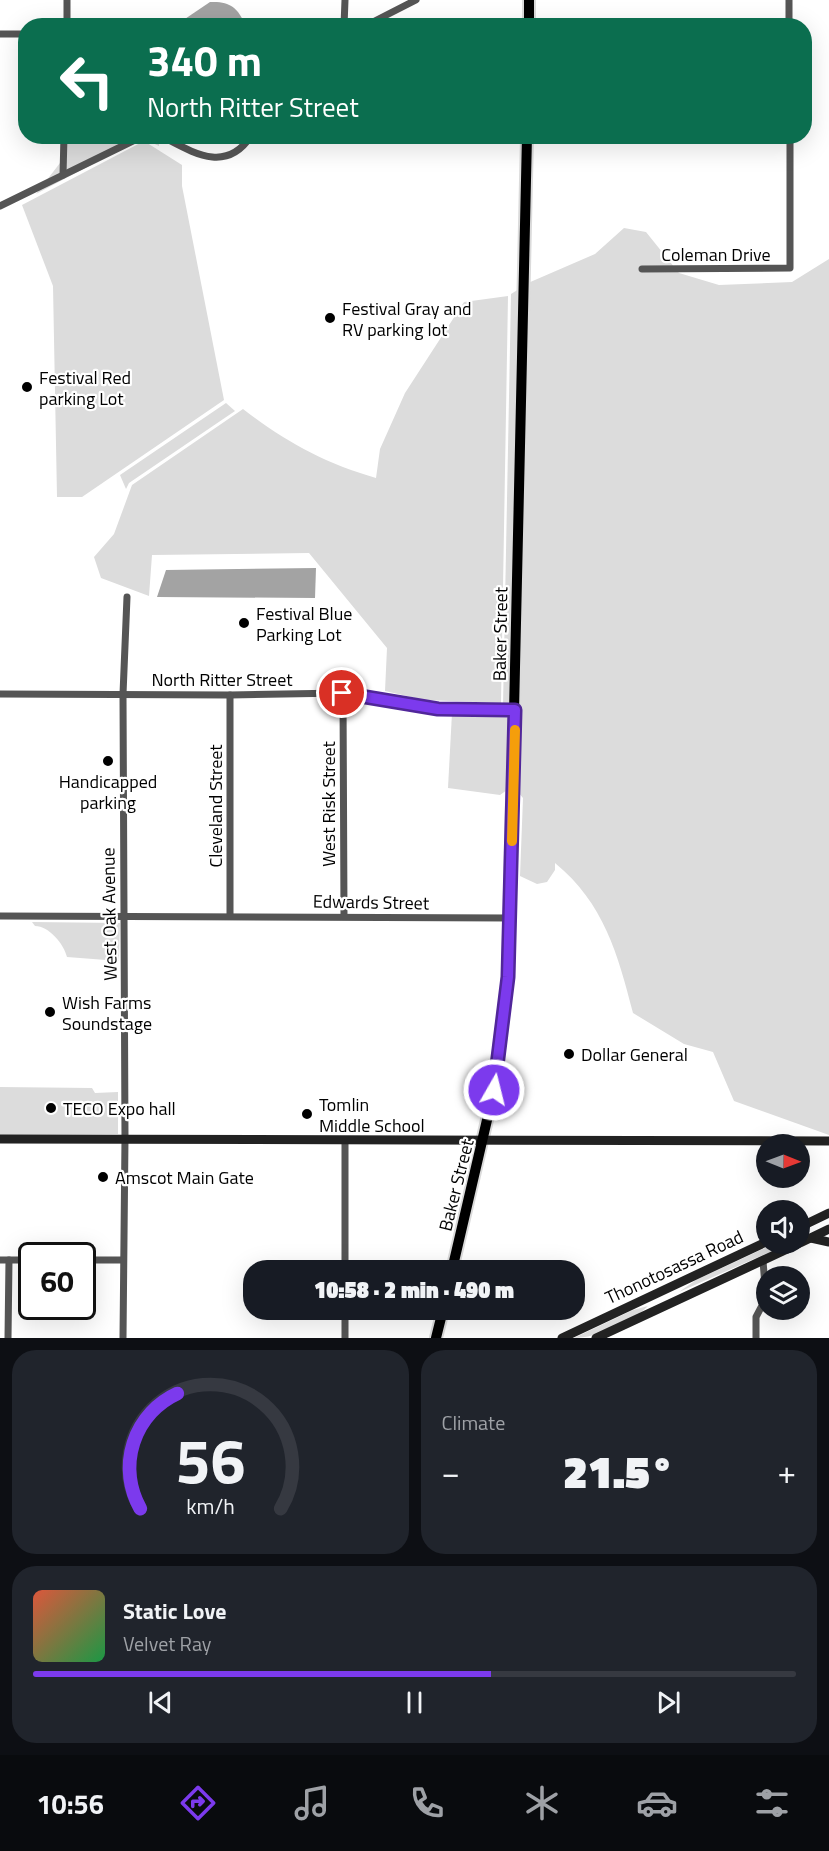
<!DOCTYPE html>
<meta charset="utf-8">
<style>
:root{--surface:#171b24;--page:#20242c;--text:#f1f3f6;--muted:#9ea1a6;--line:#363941;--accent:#7c3aed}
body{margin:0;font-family:"Titillium Web",sans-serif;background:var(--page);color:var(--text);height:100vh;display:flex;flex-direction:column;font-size:22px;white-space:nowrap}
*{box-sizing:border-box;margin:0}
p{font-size:20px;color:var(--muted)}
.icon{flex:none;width:33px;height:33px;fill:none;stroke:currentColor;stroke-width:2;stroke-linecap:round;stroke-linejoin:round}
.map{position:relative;height:1338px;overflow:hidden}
.side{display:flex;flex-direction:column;gap:12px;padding:12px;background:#0d0f14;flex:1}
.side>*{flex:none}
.top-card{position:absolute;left:18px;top:18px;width:794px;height:126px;border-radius:24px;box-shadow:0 6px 24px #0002;background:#0b6e4f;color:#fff;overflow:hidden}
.needle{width:39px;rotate:91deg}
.tools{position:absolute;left:756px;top:1134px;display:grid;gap:12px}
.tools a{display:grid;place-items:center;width:54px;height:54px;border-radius:50%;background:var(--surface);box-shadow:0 6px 24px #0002;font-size:30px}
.speed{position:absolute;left:18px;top:1242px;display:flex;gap:12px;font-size:30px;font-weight:700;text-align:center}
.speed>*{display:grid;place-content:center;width:78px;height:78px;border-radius:50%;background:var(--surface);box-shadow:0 6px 24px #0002;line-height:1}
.speed .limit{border:3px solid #111;border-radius:9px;background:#fff;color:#111}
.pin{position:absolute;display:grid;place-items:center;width:51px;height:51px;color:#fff;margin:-26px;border:3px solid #fff;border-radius:50%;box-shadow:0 2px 6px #0007}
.me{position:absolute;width:66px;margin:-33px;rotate:8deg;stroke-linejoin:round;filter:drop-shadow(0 0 4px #0008)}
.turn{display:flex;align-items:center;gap:21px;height:126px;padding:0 30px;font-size:27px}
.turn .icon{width:78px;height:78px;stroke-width:2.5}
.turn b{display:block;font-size:42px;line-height:51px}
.big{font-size:45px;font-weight:800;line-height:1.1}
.side .tile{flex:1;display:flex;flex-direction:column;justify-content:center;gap:9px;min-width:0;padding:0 21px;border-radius:24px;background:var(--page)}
.side .dial{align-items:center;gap:0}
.dial svg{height:156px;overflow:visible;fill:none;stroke:var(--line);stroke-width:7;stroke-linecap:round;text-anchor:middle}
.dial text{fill:var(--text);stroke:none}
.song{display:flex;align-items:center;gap:18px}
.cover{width:72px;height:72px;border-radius:9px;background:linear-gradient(135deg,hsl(10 70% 55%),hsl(140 70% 35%))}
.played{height:6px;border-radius:3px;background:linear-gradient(90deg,var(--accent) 60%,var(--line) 60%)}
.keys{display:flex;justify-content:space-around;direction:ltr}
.heat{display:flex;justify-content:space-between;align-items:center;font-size:33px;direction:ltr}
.side .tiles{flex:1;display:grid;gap:12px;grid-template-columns:1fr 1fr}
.tile:last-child{grid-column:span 2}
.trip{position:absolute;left:243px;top:1260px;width:342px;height:60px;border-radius:24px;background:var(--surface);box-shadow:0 6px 24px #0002;font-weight:800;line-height:60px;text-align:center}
.tabs{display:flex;height:96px;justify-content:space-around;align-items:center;background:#090b0e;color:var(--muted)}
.tabs .icon{width:42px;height:42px}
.tabs .active{color:var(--accent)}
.tabs b{font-size:27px;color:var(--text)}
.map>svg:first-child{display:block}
.green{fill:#dcdcdc}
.water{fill:#a3a3a3}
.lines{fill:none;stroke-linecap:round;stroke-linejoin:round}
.primary-casing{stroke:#dbdbdb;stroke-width:14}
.street{stroke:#555;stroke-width:7}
.secondary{stroke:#222;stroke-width:9}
.primary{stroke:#000;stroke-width:10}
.route-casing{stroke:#51269a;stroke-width:15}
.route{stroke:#7c3aed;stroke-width:10}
.slow{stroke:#f59e0b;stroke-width:10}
.poi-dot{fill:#000;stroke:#fff;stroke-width:2}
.labels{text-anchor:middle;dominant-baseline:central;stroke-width:4.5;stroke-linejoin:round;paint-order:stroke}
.street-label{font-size:18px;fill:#000;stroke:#fff}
.poi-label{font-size:18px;fill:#000;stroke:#fff;text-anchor:start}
</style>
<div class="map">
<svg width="829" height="1338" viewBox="0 0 829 1338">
<rect width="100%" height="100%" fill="#fff"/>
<g class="green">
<path d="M61,137H159V146L142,138L36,194L60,163Z"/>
<path d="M144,141L182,165V186L224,400L82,497H57L53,286L22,205Z"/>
<path d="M624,228L646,232L679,273L719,285L792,282L829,259V1135L734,1101L713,1052L684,1044L633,1013C618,955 604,903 555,863V870L547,882L537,884L520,876L523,798L518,792L528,283L595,254Z"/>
<path d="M519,289L511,706H503L511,294Z"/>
<path d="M508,296L501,703L424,700L385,691L387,648L309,553L152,555L149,596L101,578L94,557L114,534L132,485L243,409C286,442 324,463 376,478L380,449L405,393L464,302Z"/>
<path d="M226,403L235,411L129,483L126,489L120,475Z"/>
<path d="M452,713H511L507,790L500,795L448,788Z"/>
<path d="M32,922L120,923L119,961L67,957C64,944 49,926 35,926Z"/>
<path d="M0,1087L92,1088L95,1093L118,1092V1134L0,1135Z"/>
<path d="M774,1244H788L679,1292L696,1280Z"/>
<path d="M648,1306C632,1322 597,1338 574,1338L633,1310Z"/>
</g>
<g class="water">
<path d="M210,2C229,1 238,7 245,25H176Z"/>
<path d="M316,568L315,598L157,597L166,570Z"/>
</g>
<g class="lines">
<g class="primary-casing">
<g id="primary">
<path d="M529,26V0"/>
<path d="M452,1270L494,1090L508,977L527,136"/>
<path d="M436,1338L443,1310"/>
</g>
</g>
<g class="street">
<path d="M789,0V26"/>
<path d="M67,26V0"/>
<path d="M344,26L345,0"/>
<path d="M365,26L416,0"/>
<path d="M0,34H26"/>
<path d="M161,136C191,151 225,175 251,136"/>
<path d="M63,175L64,136"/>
<path d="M0,206L143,136"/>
<path d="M642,269L790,268V136"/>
<path d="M343,693L344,916"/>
<path d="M0,694L230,695L343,693L438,709L515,710"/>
<path d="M230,695V916"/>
<path d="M0,916L511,918"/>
<path d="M345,1142V1270"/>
<path d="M0,1260H32"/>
<path d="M82,1260H123"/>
<path d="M345,1310V1338"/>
<path d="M8,1338L9,1260"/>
<path d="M123,1338L125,1138L123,694L127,597"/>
<path d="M756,1338V1317L766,1298L763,1261"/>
</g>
<g class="secondary">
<path d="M0,1139L829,1141"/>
<path d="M800,1227L829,1213"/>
<path d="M811,1238L829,1242"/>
<path d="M800,1243L829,1229"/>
<path d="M562,1338L766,1242"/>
<path d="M596,1338L798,1244"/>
</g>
<use href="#primary" class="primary"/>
</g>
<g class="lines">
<g class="route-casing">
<path id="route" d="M342,693L438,709L515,710L508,977L494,1090"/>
</g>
<use href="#route" class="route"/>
<path class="slow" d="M512,841L515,730"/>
</g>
<g class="poi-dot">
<circle cx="330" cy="318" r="6"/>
<circle cx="27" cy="387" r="6"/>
<circle cx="244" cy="623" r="6"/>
<circle cx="108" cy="761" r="6"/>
<circle cx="50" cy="1012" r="6"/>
<circle cx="569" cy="1054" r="6"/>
<circle cx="51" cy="1108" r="6"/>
<circle cx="307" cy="1114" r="6"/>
<circle cx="103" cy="1177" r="6"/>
</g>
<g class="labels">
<g class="street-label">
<text x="716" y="254">Coleman Drive</text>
<text transform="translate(500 634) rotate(-89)">Baker Street</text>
<text x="222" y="679">North Ritter Street</text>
<text transform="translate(328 804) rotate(-90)">West Risk Street</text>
<text transform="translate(215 806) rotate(-90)">Cleveland Street</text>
<text transform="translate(371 902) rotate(1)">Edwards Street</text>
<text transform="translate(109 914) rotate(-91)">West Oak Avenue</text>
<text transform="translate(456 1185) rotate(-76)">Baker Street</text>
<text transform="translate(674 1267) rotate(-25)">Thonotosassa Road</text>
</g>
<g class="poi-label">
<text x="342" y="308">Festival Gray and<tspan x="342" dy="21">RV parking lot</tspan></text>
<text x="39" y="377">Festival Red<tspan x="39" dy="21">parking Lot</tspan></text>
<text x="256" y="613">Festival Blue<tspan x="256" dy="21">Parking Lot</tspan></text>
<text x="108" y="781" text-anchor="middle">Handicapped<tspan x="108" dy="21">parking</tspan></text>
<text x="62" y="1002">Wish Farms<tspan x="62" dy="21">Soundstage</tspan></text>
<text x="581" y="1054">Dollar General</text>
<text x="319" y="1104">Tomlin<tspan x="319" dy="21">Middle School</tspan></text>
<text x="63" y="1108">TECO Expo hall</text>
<text x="115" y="1177">Amscot Main Gate</text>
</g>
</g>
</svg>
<div class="tools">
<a><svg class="needle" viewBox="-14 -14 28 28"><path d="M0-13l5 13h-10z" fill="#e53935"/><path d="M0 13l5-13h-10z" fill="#9ea1a6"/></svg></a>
<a><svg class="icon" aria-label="sound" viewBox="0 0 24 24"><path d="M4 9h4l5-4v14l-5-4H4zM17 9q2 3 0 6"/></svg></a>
<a><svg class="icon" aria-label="layers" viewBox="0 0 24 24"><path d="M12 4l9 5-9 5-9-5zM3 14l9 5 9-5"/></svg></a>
</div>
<div class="speed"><div class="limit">60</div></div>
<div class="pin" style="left:342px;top:693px;background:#d93025"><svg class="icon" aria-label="arrive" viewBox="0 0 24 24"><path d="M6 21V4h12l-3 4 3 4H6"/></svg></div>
<svg class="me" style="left:494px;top:1090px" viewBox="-20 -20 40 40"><circle r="17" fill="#7c3aed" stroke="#fff" stroke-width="3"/><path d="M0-11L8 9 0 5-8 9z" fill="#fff"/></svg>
<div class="trip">10:58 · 2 min · 490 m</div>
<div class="top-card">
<div class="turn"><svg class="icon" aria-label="left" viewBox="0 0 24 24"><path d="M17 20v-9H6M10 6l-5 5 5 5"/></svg><div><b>340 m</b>North Ritter Street</div></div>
</div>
</div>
<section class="side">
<div class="tiles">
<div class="tile dial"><svg viewBox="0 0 100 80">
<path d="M14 69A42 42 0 1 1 86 69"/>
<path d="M14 69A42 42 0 0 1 33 10" stroke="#7c3aed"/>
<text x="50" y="56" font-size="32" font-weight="700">56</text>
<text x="50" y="72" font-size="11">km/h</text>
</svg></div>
<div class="tile"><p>Climate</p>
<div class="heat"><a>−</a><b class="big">21.5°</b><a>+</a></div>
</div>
<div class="tile">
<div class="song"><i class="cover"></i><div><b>Static Love</b><p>Velvet Ray</p></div></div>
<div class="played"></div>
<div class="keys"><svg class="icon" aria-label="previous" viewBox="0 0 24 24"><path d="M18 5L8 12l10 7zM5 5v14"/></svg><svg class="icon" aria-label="pause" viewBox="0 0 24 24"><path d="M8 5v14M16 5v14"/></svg><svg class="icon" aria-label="next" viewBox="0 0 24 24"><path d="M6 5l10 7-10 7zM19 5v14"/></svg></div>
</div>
</div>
</section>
<nav class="tabs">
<b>10:56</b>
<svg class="icon active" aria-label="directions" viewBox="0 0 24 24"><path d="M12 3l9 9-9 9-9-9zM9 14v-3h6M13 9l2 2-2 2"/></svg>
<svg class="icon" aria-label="music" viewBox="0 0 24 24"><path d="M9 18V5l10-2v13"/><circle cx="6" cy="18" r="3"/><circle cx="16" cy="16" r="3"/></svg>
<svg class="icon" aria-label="phone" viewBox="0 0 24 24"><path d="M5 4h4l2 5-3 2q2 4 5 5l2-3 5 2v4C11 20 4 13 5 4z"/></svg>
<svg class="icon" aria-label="climate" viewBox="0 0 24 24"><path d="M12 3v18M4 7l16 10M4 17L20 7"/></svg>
<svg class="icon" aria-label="car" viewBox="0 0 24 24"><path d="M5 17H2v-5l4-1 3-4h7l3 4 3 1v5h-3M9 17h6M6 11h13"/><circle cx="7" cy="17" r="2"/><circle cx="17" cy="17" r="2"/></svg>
<svg class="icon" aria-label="filters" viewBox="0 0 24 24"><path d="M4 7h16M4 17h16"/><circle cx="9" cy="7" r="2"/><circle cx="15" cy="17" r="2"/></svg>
</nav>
